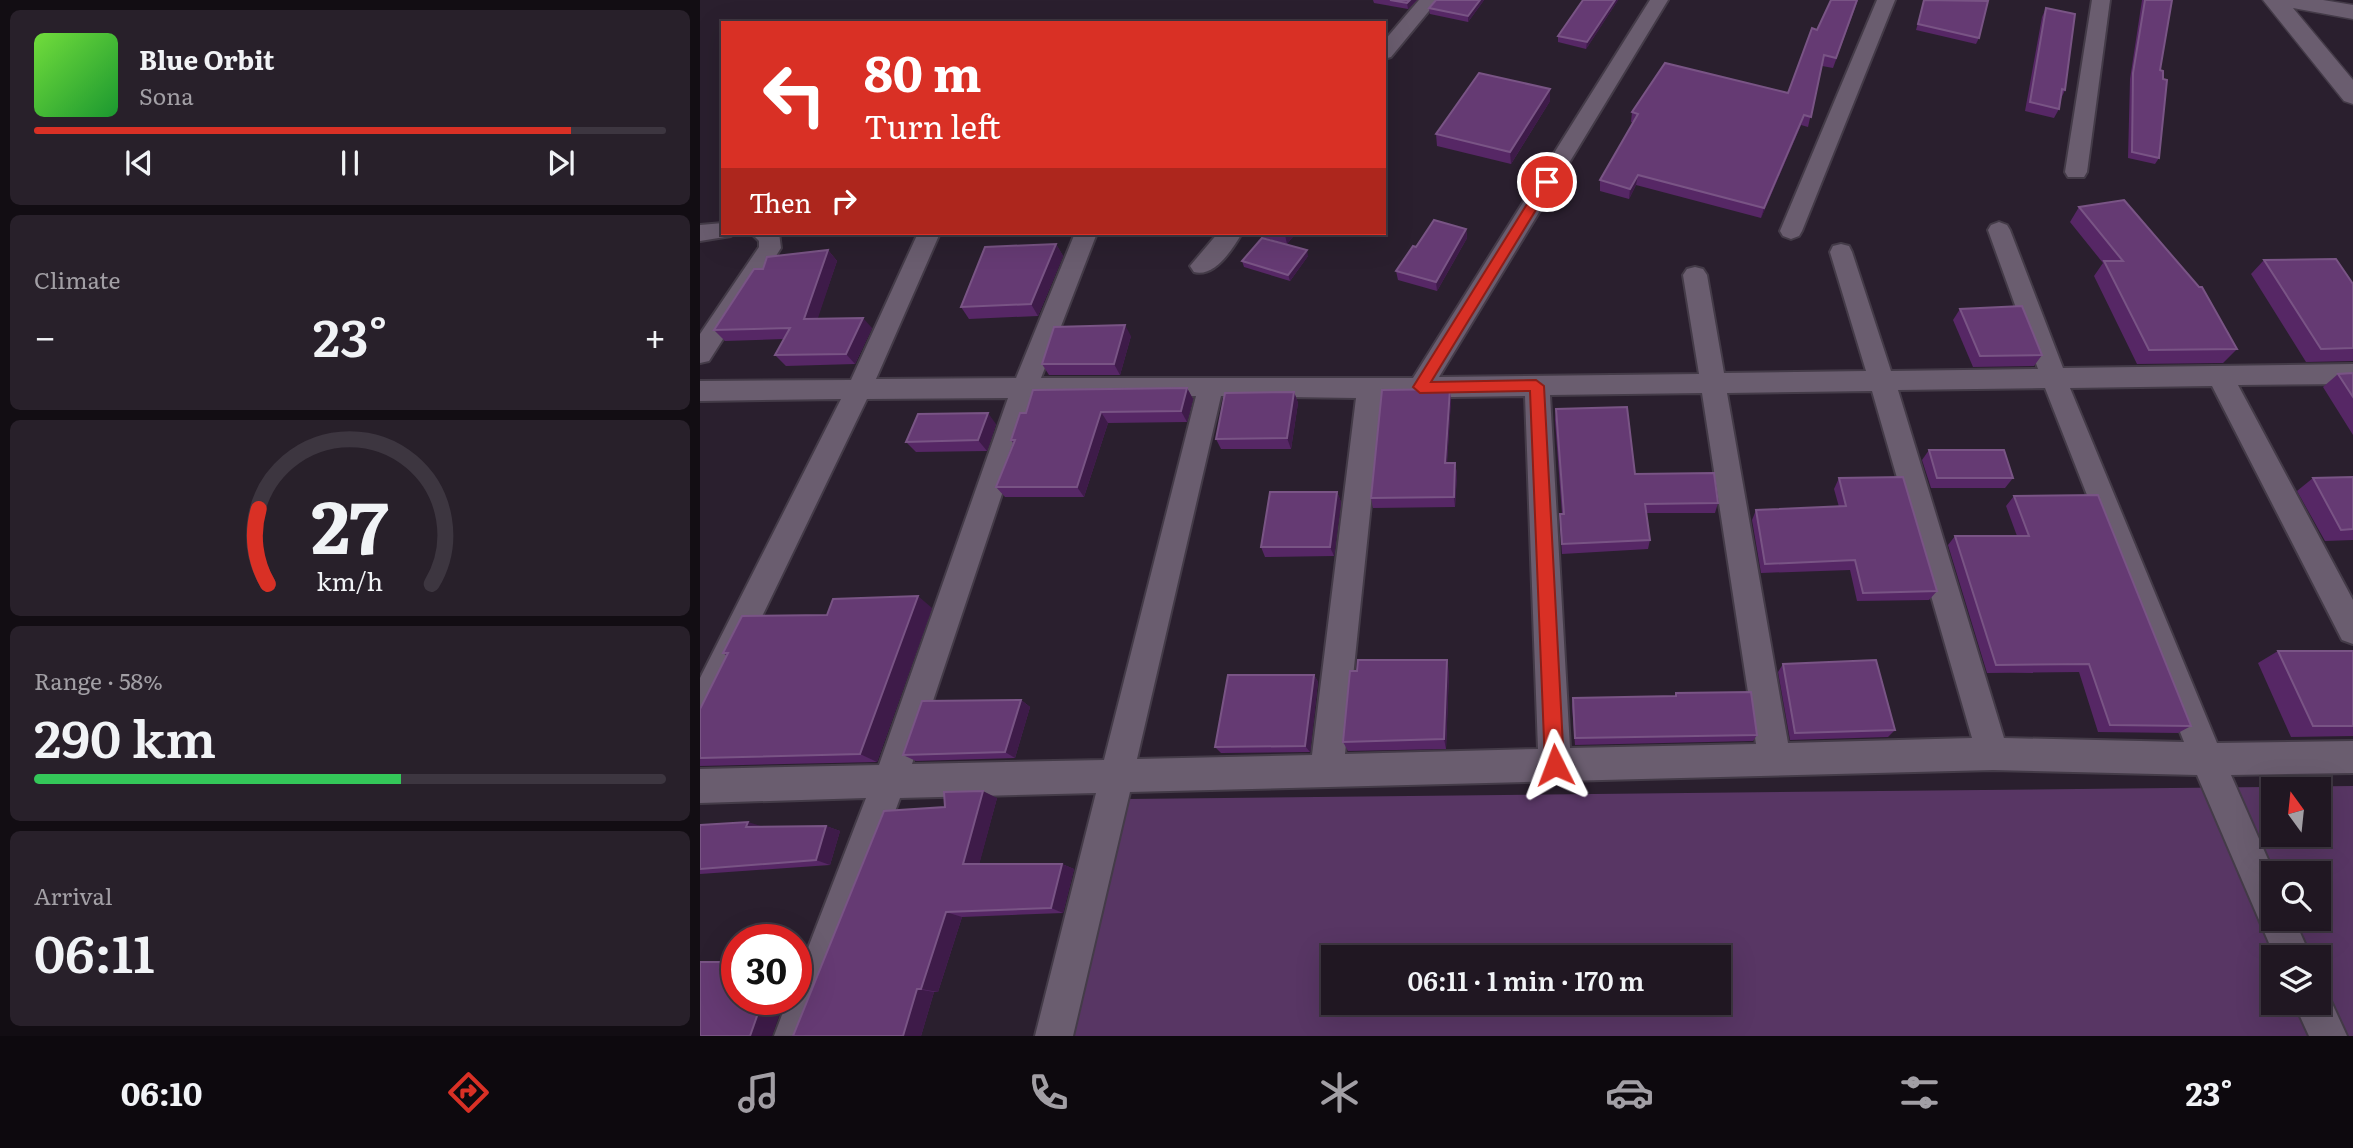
<!DOCTYPE html>
<meta charset="utf-8">
<style>
:root{--surface:#201722;--page:#28202a;--text:#f1f3f6;--muted:#a29fa5;--line:#3d3640;--accent:#d93025}
body{margin:0;font-family:Literata,serif;background:var(--page);color:var(--text);height:100vh;display:flex;flex-direction:column;font-size:26px;white-space:nowrap}
*{box-sizing:border-box;margin:0}
p{font-size:23px;color:var(--muted)}
.icon{flex:none;width:38px;height:38px;fill:none;stroke:currentColor;stroke-width:2;stroke-linecap:round;stroke-linejoin:round}
.map{position:relative;flex:1;overflow:hidden}
.details{display:flex;flex-direction:column;gap:10px;padding:10px;background:#120d13;width:700px}
.details>*{flex:none}
.top-card{position:absolute;left:21px;top:21px;width:665px;height:214px;border-radius:0px;box-shadow:0 7px 28px #0002,0 0 0 2px var(--line);background:#d93025;color:#fff;overflow:hidden}
.needle{width:46px;rotate:345deg}
.fabs{position:absolute;left:1561px;top:777px;display:grid;gap:14px}
.fabs a{display:grid;place-items:center;width:70px;height:70px;border-radius:0px;background:var(--surface);box-shadow:0 7px 28px #0002,0 0 0 2px var(--line);font-size:35px}
.speed{position:absolute;left:21px;top:924px;display:flex;gap:14px;font-size:35px;font-weight:700;text-align:center}
.speed>*{display:grid;place-content:center;width:91px;height:91px;border-radius:50%;background:var(--surface);box-shadow:0 7px 28px #0002,0 0 0 2px var(--line);line-height:1}
.speed .limit{border:10px solid #d22;background:#fff;color:#111}
.pin{position:absolute;display:grid;place-items:center;width:60px;height:60px;color:#fff;margin:-30px;border:4px solid #fff;border-radius:50%;box-shadow:0 2px 7px #0007}
.me{position:absolute;width:77px;margin:-38px;rotate:357deg;stroke-linejoin:round;filter:drop-shadow(0 0 5px #0008)}
.turn{display:flex;align-items:center;gap:24px;height:147px;padding:0 28px;font-size:32px}
.turn .icon{width:91px;height:91px;stroke-width:2.5}
.turn b{display:block;font-size:49px;line-height:60px}
.then{display:flex;align-items:center;height:66px;padding:0 28px;background:#0003;gap:14px;font-size:26px}
.big{font-size:52px;font-weight:600;line-height:1.1}
.details .widget{flex:1;display:flex;flex-direction:column;justify-content:center;gap:10px;min-width:0;padding:0 24px;border-radius:10px;background:var(--page)}
.details .dial{align-items:center;gap:0}
.dial svg{height:182px;overflow:visible;fill:none;stroke:var(--line);stroke-width:7;stroke-linecap:round;text-anchor:middle}
.dial text{fill:var(--text);stroke:none}
.song{display:flex;align-items:center;gap:21px}
.cover{width:84px;height:84px;border-radius:10px;background:linear-gradient(135deg,hsl(100 70% 55%),hsl(130 70% 35%))}
.played{height:7px;border-radius:4px;background:linear-gradient(90deg,var(--accent) 85%,var(--line) 85%)}
.keys{display:flex;justify-content:space-around;direction:ltr}
.heat{display:flex;justify-content:space-between;align-items:center;font-size:38px;direction:ltr}
.charge{height:10px;border-radius:5px;background:linear-gradient(90deg,#34c759 58%,var(--line) 0)}
.trip{position:absolute;left:621px;top:945px;width:410px;height:70px;border-radius:0px;background:var(--surface);box-shadow:0 7px 28px #0002,0 0 0 2px var(--line);font-weight:600;line-height:70px;text-align:center}
.dock{display:flex;height:112px;justify-content:space-around;align-items:center;background:#0d090e;color:var(--muted)}
.dock .icon{width:49px;height:49px}
.dock .selected{color:var(--accent)}
.dock b{font-size:32px;color:var(--text)}
main{display:flex;flex:1;min-height:0}
.map>svg:first-child{display:block}
.green{fill:#583664;fill-rule:evenodd}
.lines{fill:none;stroke-linecap:round;stroke-linejoin:round}
.minor-casing{stroke:#443b48;stroke-width:4}
.tertiary-casing{stroke:#443b48;stroke-width:3}
.minor{fill:#6a5d6f;fill-rule:evenodd}
.tertiary{fill:#6a5d6f;fill-rule:evenodd}
.wall{fill:#562765}
.shaded-wall{fill:#3e1b49}
.building{fill:#653a73;stroke:#795485;stroke-width:2}
.route{fill:#d93025;stroke:#8d1f18;stroke-width:2}
</style>
<main>
<section class="details">
<div class="widget">
<div class="song"><i class="cover"></i><div><b>Blue Orbit</b><p>Sona</p></div></div>
<div class="played"></div>
<div class="keys"><svg class="icon" aria-label="previous" viewBox="0 0 24 24"><path d="M18 5L8 12l10 7zM5 5v14"/></svg><svg class="icon" aria-label="pause" viewBox="0 0 24 24"><path d="M8 5v14M16 5v14"/></svg><svg class="icon" aria-label="next" viewBox="0 0 24 24"><path d="M6 5l10 7-10 7zM19 5v14"/></svg></div>
</div>
<div class="widget"><p>Climate</p>
<div class="heat"><a>−</a><b class="big">23°</b><a>+</a></div>
</div>
<div class="widget dial"><svg viewBox="0 0 100 80">
<path d="M14 69A42 42 0 1 1 86 69"/>
<path d="M14 69A42 42 0 0 1 10 36" stroke="#d93025"/>
<text x="50" y="56" font-size="32" font-weight="700">27</text>
<text x="50" y="72" font-size="11">km/h</text>
</svg></div>
<div class="widget"><p>Range · 58%</p><b class="big">290 km</b><div class="charge"></div></div>
<div class="widget"><p>Arrival</p><b class="big">06:11</b></div>
</section>
<div class="map">
<svg width="1653" height="1036" viewBox="0 0 1653 1036">
<rect width="100%" height="100%" fill="#2a1f2e"/>
<path class="green" d="M1653,786V1036H374L426,799ZM1573,789H1619V835H1573ZM1573,873H1619V919H1573ZM634,957H1018V1003H634ZM1573,957H1619V1003H1573Z"/>
<g class="lines">
<g class="minor-casing">
<g id="minor">
<path d="M719,0H738L691,57L684,59V41Z"/>
<path d="M950,0H968L739,377L999,374L983,275L987,269L995,267L1003,269L1007,275L1024,373L1166,371L1130,252L1133,246L1141,244L1149,246L1152,252L1191,371L1338,369L1288,230L1291,225L1299,222L1307,225L1310,230L1363,368L1653,364V384L1538,385L1653,600V644L1642,640L1512,386L1370,388L1517,743L1653,741V773L1531,775L1574,873L1573,919H1594L1611,957H1575L1497,775L1293,770L430,792L373,1036H335L396,793L200,798L112,1036H74L88,999H96V979L166,798L0,803V769L179,765L308,398L167,399L11,722L0,726V678L141,399L0,401V381L151,380L218,233H240L176,379L316,378L375,233H397L341,378H713ZM1345,388L1484,742L1304,738L1198,390ZM1172,391L1272,738L1088,743L1027,393ZM1002,393L1056,744L870,748L850,395ZM496,396L404,760L212,764L334,398ZM521,396L656,398L612,755L437,759ZM825,396L838,749L645,754L682,398Z"/>
<path d="M1177,0H1195L1102,231L1099,236L1091,239L1083,236L1080,231Z"/>
<path d="M1392,0H1410L1387,172L1384,177H1368L1365,172Z"/>
<path d="M23,223V233H33L31,236L0,241V225Z"/>
<path d="M51,233H79L81,248L9,361L0,363V334L59,247V241Z"/>
<path d="M518,233H542C533,249 514,278 494,272L490,266Z"/>
<path d="M1619,987L1626,990L1647,1036H1609L1594,1003H1619Z"/>
</g>
</g>
<g class="tertiary-casing">
<path id="tertiary" d="M1563,0H1623L1653,5V19L1593,8L1653,80V104L1644,101Z"/>
</g>
<use href="#minor" class="minor"/>
<use href="#tertiary" class="tertiary"/>
</g>
<g class="wall">
<path d="M673,0H717L708,9L674,3Z"/>
<path d="M736,0H784L768,22L730,14L729,8Z"/>
<path d="M883,0H918L886,49L858,42V36Z"/>
<path d="M1131,0H1158L1133,68L1122,66L1108,127L1101,125L1061,218L936,185L929,199L900,191V180L933,123L931,122L932,112L1088,93Z"/>
<path d="M1224,0H1284L1279,38L1276,44L1216,30Z"/>
<path d="M1442,0H1472L1460,70L1459,158L1455,164L1428,158L1430,79Z"/>
<path d="M1346,8L1365,90L1361,99L1359,109L1354,118L1325,111L1342,17Z"/>
<path d="M850,101L811,164L737,146L736,134Z"/>
<path d="M1379,207L1537,349L1523,363L1437,364L1394,276L1403,263L1370,222Z"/>
<path d="M766,229L767,238L737,291L698,280L696,271L716,247Z"/>
<path d="M547,233H596L587,244Z"/>
<path d="M356,244L363,256L338,316L269,319L261,307Z"/>
<path d="M128,250L137,261L117,319L172,328L155,364L86,366L75,355L84,339L25,341L14,330L63,269Z"/>
<path d="M608,256L590,281L544,267L542,261Z"/>
<path d="M1564,260L1653,284V361L1606,362L1551,274Z"/>
<path d="M1260,309L1342,355L1334,366L1273,367L1253,320Z"/>
<path d="M431,336L420,375H349L342,364Z"/>
<path d="M1653,373V435L1623,387L1638,374Z"/>
<path d="M487,388L493,399L487,422L408,423L384,497H305L296,487L313,443L311,440L326,413Z"/>
<path d="M594,392L598,403L591,449H521L516,439Z"/>
<path d="M751,400L747,463H755L757,474L755,507L673,508L671,498Z"/>
<path d="M856,409L935,474L1018,503L1015,513H946L950,540L948,549L862,554L860,524V514H862L855,420Z"/>
<path d="M296,424L287,451L216,452L206,442Z"/>
<path d="M1229,450L1313,478L1305,488H1231L1222,460Z"/>
<path d="M1653,477V540L1625,541L1597,491L1613,478Z"/>
<path d="M1139,478L1237,591L1229,600L1157,601L1150,570L1061,573L1052,520L1056,510L1139,507L1134,489Z"/>
<path d="M637,492L641,502L634,556L565,557L561,547Z"/>
<path d="M1314,496L1491,726L1478,733L1398,732L1379,672L1287,673L1248,545L1255,536H1317L1306,506Z"/>
<path d="M232,608L177,762L0,766V758L27,656L23,653L127,615Z"/>
<path d="M1578,651H1653V736L1591,737L1558,663Z"/>
<path d="M1083,664L1195,730L1188,737L1090,740L1078,672Z"/>
<path d="M749,671L746,749L648,751L643,742Z"/>
<path d="M614,675L618,682L610,752L521,753L515,747Z"/>
<path d="M976,693L1057,735L1053,741L875,745L872,706L873,698L975,696Z"/>
<path d="M321,700L330,707L315,758L216,761L203,755Z"/>
<path d="M297,798L279,864H362L374,869L363,913L262,917L238,992H234L221,1036H93L245,807Z"/>
<path d="M0,825L63,827L126,826L140,831L130,865L0,874Z"/>
</g>
<g class="shaded-wall">
<path d="M710,0H717L708,9L707,3Z"/>
<path d="M780,0H784L768,22V16Z"/>
<path d="M915,0H918L886,49L887,42Z"/>
<path d="M850,89V101L811,164L810,152Z"/>
<path d="M1104,115L1101,125L1061,218L1064,208Z"/>
<path d="M938,175L936,185L929,199L930,189Z"/>
<path d="M766,229L767,238L737,291L736,282Z"/>
<path d="M587,233H596L587,244L585,235Z"/>
<path d="M356,244L363,256L338,316L331,304Z"/>
<path d="M128,250L137,261L114,330L104,319Z"/>
<path d="M607,250L608,256L590,281L588,275Z"/>
<path d="M163,318L172,328L155,364L146,354Z"/>
<path d="M425,325L431,336L420,375L414,364Z"/>
<path d="M487,388L493,399L487,422L481,411Z"/>
<path d="M750,389L751,400L746,474L745,463Z"/>
<path d="M594,392L598,403L591,449L587,438Z"/>
<path d="M401,412L408,423L384,497L377,487Z"/>
<path d="M288,413L296,424L287,451L278,440Z"/>
<path d="M755,463L757,474L755,507L754,497Z"/>
<path d="M637,492L641,502L634,556L630,547Z"/>
<path d="M218,596L232,608L177,762L160,754Z"/>
<path d="M747,660L749,671L746,749L744,739Z"/>
<path d="M614,675L618,682L610,752L605,746Z"/>
<path d="M321,700L330,707L315,758L305,752Z"/>
<path d="M283,791L297,798L278,869L263,864Z"/>
<path d="M48,822L64,827H46Z"/>
<path d="M126,826L140,831L130,865L116,860Z"/>
<path d="M362,864L374,869L363,913L351,908Z"/>
<path d="M246,912L262,917L238,992L221,989Z"/>
<path d="M217,989L234,992L221,1036H203Z"/>
<path d="M63,999H85L72,1036H50Z"/>
</g>
<g class="building">
<path d="M690,0H710L707,3Z"/>
<path d="M736,0H780L768,16L729,8Z"/>
<path d="M883,0H915L887,42L858,36Z"/>
<path d="M1131,0H1157L1136,58L1124,55L1111,117L1104,115L1064,208L938,175L930,189L900,180L938,114L932,112L965,63L1088,93L1112,28L1117,30Z"/>
<path d="M1224,0L1288,1L1279,38L1218,24Z"/>
<path d="M1445,0H1472L1460,70L1463,71V79L1467,80L1459,158L1432,152L1433,73Z"/>
<path d="M1346,8L1375,14L1365,90L1362,89L1359,109L1330,102Z"/>
<path d="M779,73L850,89L810,152L736,134Z"/>
<path d="M1424,200L1499,287H1502L1537,349L1449,350L1404,261H1423L1379,207Z"/>
<path d="M734,220L766,229L736,282L696,271L713,246L716,247Z"/>
<path d="M562,238L607,250L588,275L542,261Z"/>
<path d="M356,244L331,304L261,307L285,247Z"/>
<path d="M128,250L104,319L163,318L146,354L75,355L90,328L14,330L54,269H63L67,257Z"/>
<path d="M1636,259L1653,284V348L1621,349L1564,260Z"/>
<path d="M1322,306L1342,355L1280,356L1260,309Z"/>
<path d="M425,325L414,364H342L354,327Z"/>
<path d="M1653,373V397L1638,374Z"/>
<path d="M487,388L481,411L401,412L377,487H296L315,440H311L320,413H326L333,390Z"/>
<path d="M750,389L745,463H755L754,497L671,498L682,390Z"/>
<path d="M594,392L587,438L516,439L525,393Z"/>
<path d="M927,407L935,474L1014,473L1018,503L945,504L950,540L862,544L860,514H864L856,409Z"/>
<path d="M288,413L278,440L206,442L218,414Z"/>
<path d="M1229,450H1304L1313,478H1237Z"/>
<path d="M1203,477L1237,591L1163,593L1155,560L1065,564L1056,510L1146,506L1139,478Z"/>
<path d="M1653,477V529L1641,530L1613,478Z"/>
<path d="M570,492H637L630,547H561Z"/>
<path d="M1398,495L1491,726L1410,725L1389,664L1296,665L1255,536H1329L1314,496Z"/>
<path d="M218,596L160,754L0,758V709L28,653H23L42,616L127,615L133,599Z"/>
<path d="M1578,651H1653V726H1613Z"/>
<path d="M658,660H747L744,739L643,742L650,671H657Z"/>
<path d="M1176,660L1195,730L1095,733L1083,664Z"/>
<path d="M528,675H614L605,746L515,747Z"/>
<path d="M1051,692L1057,735L875,738L873,698L976,696V693Z"/>
<path d="M321,700L305,752L203,755L222,701Z"/>
<path d="M283,791L263,864H362L351,908L246,912L221,989H217L203,1036H93L184,811L245,807L244,792Z"/>
<path d="M48,822L46,827L126,826L116,860L0,869V825Z"/>
<path d="M0,962H37V999H63L50,1036H0Z"/>
</g>
<path class="route" d="M847,178L853,182L731,382L836,380L844,386L864,765L861,771L855,774L848,771L845,765L830,391L720,393L713,387L842,180Z"/>
</svg>
<div class="fabs">
<a><svg class="needle" viewBox="-14 -14 28 28"><path d="M0-13l5 13h-10z" fill="#e53935"/><path d="M0 13l5-13h-10z" fill="#a29fa5"/></svg></a>
<a><svg class="icon" aria-label="search" viewBox="0 0 24 24"><circle cx="10" cy="10" r="6"/><path d="M15 15l6 6"/></svg></a>
<a><svg class="icon" aria-label="layers" viewBox="0 0 24 24"><path d="M12 4l9 5-9 5-9-5zM3 14l9 5 9-5"/></svg></a>
</div>
<div class="speed"><div class="limit">30</div></div>
<div class="pin" style="left:847px;top:182px;background:#d93025"><svg class="icon" aria-label="arrive" viewBox="0 0 24 24"><path d="M6 21V4h12l-3 4 3 4H6"/></svg></div>
<svg class="me" style="left:855px;top:765px" viewBox="-20 -20 40 40"><path d="M0-17L14 15 0 8-14 15z" fill="#d93025" stroke="#fff" stroke-width="4"/></svg>
<div class="trip">06:11 · 1 min · 170 m</div>
<div class="top-card">
<div class="turn"><svg class="icon" aria-label="left" viewBox="0 0 24 24"><path d="M17 20v-9H6M10 6l-5 5 5 5"/></svg><div><b>80 m</b>Turn left</div></div>
<div class="then">Then<svg class="icon" aria-label="right" viewBox="0 0 24 24"><path d="M7 20v-9h11M14 6l5 5-5 5"/></svg></div>
</div>
</div>
</main>
<nav class="dock">
<b>06:10</b>
<svg class="icon selected" aria-label="directions" viewBox="0 0 24 24"><path d="M12 3l9 9-9 9-9-9zM9 14v-3h6M13 9l2 2-2 2"/></svg>
<svg class="icon" aria-label="music" viewBox="0 0 24 24"><path d="M9 18V5l10-2v13"/><circle cx="6" cy="18" r="3"/><circle cx="16" cy="16" r="3"/></svg>
<svg class="icon" aria-label="phone" viewBox="0 0 24 24"><path d="M5 4h4l2 5-3 2q2 4 5 5l2-3 5 2v4C11 20 4 13 5 4z"/></svg>
<svg class="icon" aria-label="climate" viewBox="0 0 24 24"><path d="M12 3v18M4 7l16 10M4 17L20 7"/></svg>
<svg class="icon" aria-label="car" viewBox="0 0 24 24"><path d="M5 17H2v-5l4-1 3-4h7l3 4 3 1v5h-3M9 17h6M6 11h13"/><circle cx="7" cy="17" r="2"/><circle cx="17" cy="17" r="2"/></svg>
<svg class="icon" aria-label="filters" viewBox="0 0 24 24"><path d="M4 7h16M4 17h16"/><circle cx="9" cy="7" r="2"/><circle cx="15" cy="17" r="2"/></svg>
<b>23°</b>
</nav>
